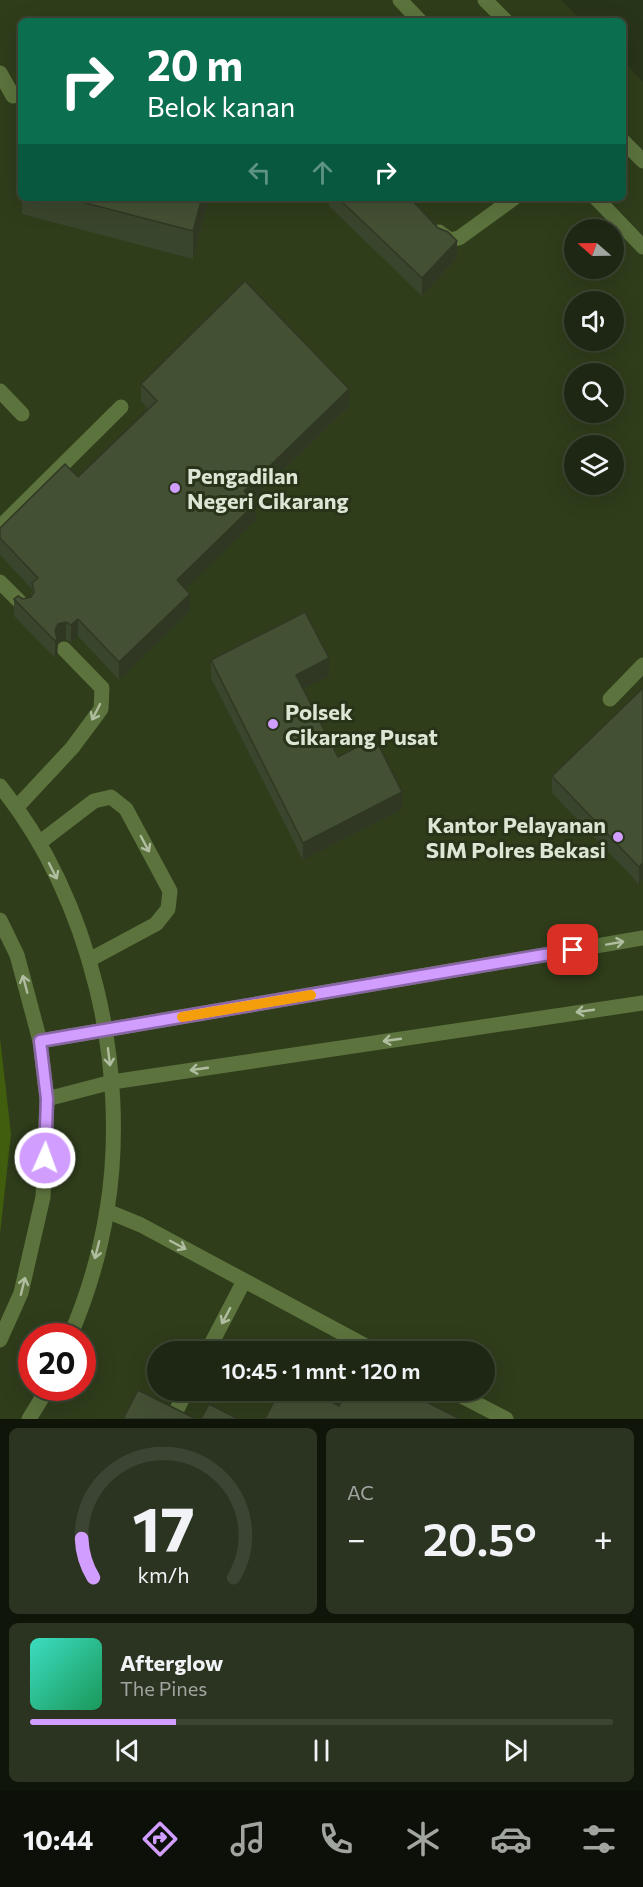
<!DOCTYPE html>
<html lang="id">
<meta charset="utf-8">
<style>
:root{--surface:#1e2713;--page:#2b3321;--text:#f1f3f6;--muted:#a1a5a0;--line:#3c4433;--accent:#d19dfe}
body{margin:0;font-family:Commissioner,sans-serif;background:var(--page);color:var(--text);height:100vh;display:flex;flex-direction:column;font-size:22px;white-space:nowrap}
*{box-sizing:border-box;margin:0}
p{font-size:20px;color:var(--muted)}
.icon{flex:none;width:33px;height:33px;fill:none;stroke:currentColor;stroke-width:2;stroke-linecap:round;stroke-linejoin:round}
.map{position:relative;height:1419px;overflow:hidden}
.side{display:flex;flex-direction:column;gap:9px;padding:9px;background:#10150a;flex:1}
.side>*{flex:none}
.hud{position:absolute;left:18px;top:18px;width:608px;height:183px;border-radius:9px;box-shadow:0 6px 24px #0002,0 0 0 2px var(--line);background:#0b6e4f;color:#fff;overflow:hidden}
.needle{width:39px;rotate:290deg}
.tools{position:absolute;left:564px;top:219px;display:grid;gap:12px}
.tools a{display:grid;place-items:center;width:60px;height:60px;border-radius:50%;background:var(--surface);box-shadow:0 6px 24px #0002,0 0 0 2px var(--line);font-size:30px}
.speed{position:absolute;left:18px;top:1323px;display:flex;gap:12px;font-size:30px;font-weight:700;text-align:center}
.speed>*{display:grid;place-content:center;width:78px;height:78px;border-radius:50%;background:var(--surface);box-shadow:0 6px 24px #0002,0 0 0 2px var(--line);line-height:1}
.speed .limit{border:9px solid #d22;background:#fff;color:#111}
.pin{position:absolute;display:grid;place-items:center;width:51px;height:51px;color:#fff;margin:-26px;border-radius:12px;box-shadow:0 3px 9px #0006}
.me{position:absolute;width:66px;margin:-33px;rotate:2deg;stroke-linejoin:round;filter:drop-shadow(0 0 4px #0008)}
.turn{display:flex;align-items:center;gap:21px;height:126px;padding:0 30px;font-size:27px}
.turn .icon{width:78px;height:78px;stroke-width:2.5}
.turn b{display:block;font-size:42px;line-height:51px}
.lanes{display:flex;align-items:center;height:57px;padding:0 30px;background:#0003;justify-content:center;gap:30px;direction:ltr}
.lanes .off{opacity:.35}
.big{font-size:45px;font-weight:600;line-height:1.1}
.side .card{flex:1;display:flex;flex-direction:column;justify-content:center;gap:9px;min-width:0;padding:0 21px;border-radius:9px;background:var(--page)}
.side .dial{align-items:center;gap:0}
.dial svg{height:156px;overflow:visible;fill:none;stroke:var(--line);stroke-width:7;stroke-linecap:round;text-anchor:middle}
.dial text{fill:var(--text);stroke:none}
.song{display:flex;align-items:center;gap:18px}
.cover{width:72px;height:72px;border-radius:9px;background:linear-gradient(135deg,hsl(170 70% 55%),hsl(150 70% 35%))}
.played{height:6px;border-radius:3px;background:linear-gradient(90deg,var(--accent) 25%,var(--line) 25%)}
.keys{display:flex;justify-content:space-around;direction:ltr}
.heat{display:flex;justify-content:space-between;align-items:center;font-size:33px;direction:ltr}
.side .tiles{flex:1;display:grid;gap:9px;grid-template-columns:1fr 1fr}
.card:last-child{grid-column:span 2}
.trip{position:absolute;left:147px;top:1341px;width:348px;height:60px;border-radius:30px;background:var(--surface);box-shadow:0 6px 24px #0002,0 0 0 2px var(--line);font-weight:600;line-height:60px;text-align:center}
.dock{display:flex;height:96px;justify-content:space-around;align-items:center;background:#0c1008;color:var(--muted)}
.dock .icon{width:42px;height:42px}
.dock .current{color:var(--accent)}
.dock b{font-size:27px;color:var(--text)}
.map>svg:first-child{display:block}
.built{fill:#2f3d1b;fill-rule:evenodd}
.green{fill:#415d0e}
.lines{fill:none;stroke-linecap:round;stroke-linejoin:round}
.service{stroke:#5c733d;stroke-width:15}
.wall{fill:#3a452d}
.shaded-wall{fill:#303824}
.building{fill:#445034;stroke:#303824;stroke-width:1.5}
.oneway{stroke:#b0bda0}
.route-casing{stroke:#8866a5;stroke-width:15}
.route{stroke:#d19dfe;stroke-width:10}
.slow{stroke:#f59e0b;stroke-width:10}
.poi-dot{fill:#d19dfe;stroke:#283419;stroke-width:2}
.labels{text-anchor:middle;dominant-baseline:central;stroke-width:6;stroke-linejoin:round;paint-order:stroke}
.poi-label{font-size:22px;font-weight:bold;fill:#dde5d5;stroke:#283419;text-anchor:start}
</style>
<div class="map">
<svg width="643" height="1419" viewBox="0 0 643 1419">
<rect width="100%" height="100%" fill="#283419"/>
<path class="built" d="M0,0H561L582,21H21V198H622L623,61L643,82V1419H0ZM574,230H614V268H574ZM574,302H614V340H574ZM574,374H614V412H574ZM574,446H614V484H574ZM32,1336H82V1388H32ZM158,1352H484V1390H158Z"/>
<path class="green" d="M0,1038L11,1134L0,1234Z"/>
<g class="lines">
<g class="service">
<path d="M400,0L420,21"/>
<path d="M485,0L506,21"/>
<path d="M0,73L13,96"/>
<path d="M622,140L643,161"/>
<path d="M596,198L643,247"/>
<path d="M439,232L450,240L459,238L514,198"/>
<path d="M0,391L22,414"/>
<path d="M0,527L121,407"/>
<path d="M0,582L25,607"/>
<path d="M610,699L643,665"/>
<path d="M0,786C91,898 130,1069 107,1210C100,1253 87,1297 70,1336"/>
<path d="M17,807L72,748L101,709L102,688L64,649"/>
<path d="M39,843L94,801L111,797L126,809L170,891L168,909L156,924L89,960"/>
<path d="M0,920L17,955L40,1041L47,1099L43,1197L21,1293L0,1340"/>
<path d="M40,1041L643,938"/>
<path d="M47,1099L112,1082L643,1003"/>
<path d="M107,1211L141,1225L377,1352"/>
<path d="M207,1352L244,1281"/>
<path d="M450,1390L506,1419"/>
<path d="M29,1419L48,1388"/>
<path d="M172,1419L187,1390"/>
</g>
</g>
<g class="wall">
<path d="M22,198H209L193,259L22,214Z"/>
<path d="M329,198H410L457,258L422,296L329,206Z"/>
<path d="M141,384L349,406L253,500L256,520L185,589L190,611L119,680L78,636L71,642L66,640L58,642L57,656L55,658L14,616V599H23L31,597L32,589L0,555V528L78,477L148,409L141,401Z"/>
<path d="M211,660L329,676L303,688L338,757L402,809L303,860L211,678Z"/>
<path d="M643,688L639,884L552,793V776Z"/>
</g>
<g class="shaded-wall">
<path d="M202,198H209L193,259V231Z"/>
<path d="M457,241V258L422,296V278Z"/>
<path d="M349,389V406L244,508V491Z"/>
<path d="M256,503V520L177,597V580Z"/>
<path d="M190,594V611L119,680V662Z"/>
<path d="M78,619V636L71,642V625Z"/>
<path d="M66,622V640L58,642L57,656L55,658V630L58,624Z"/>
<path d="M329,658V676L296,692V675Z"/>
<path d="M402,792V809L303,860V843Z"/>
<path d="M643,863V880L639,884V867Z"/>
</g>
<g class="building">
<path d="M66,198H202L193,231Z"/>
<path d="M338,198H410L438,228L448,232L457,241L422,278Z"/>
<path d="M245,281L349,389L244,491L256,503L177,580L190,594L119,662L78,619L71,625L66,622L58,624L55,630L57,639L55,641L14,599L18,596L23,599L31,597L34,592L32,583L38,578L0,538V528L65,464L78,477L157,401L141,384Z"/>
<path d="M305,612L329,658L296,675L338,757L375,738L402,792L303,843L211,660Z"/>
<path d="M643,688V863L639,867L552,776Z"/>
<path d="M138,1390L196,1419H123Z"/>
<path d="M280,1390H309L339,1406L347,1390H403L460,1419H265Z"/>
<path d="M209,1404L238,1419H201Z"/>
</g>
<defs><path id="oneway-shaft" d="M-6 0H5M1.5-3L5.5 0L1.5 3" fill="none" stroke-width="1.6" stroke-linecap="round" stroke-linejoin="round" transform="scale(1.5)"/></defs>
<g class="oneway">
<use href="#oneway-shaft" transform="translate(96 712) rotate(117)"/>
<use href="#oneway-shaft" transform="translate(145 844) rotate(62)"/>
<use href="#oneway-shaft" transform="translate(53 871) rotate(63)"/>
<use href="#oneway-shaft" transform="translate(615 943) rotate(-10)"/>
<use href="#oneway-shaft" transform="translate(25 984) rotate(-105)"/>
<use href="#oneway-shaft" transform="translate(585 1011) rotate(172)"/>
<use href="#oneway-shaft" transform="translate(392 1040) rotate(172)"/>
<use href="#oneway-shaft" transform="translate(109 1057) rotate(83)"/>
<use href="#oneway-shaft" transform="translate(199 1069) rotate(172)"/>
<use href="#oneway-shaft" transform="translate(178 1245) rotate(28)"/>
<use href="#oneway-shaft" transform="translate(97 1250) rotate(104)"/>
<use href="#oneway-shaft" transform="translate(23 1286) rotate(-76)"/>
<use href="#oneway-shaft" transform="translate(226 1316) rotate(118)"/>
</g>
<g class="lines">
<g class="route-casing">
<path id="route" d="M45,1158L47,1099L40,1041L573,950"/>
</g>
<use href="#route" class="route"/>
<path class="slow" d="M182,1017L311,995"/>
</g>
<g class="poi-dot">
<circle cx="175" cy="488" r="6"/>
<circle cx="273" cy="724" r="6"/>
<circle cx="618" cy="837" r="6"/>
</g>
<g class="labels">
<g class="poi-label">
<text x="187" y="475">Pengadilan<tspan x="187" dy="25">Negeri Cikarang</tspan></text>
<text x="285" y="711">Polsek<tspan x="285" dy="25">Cikarang Pusat</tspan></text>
<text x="606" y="824" text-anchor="end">Kantor Pelayanan<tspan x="606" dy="25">SIM Polres Bekasi</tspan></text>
</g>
</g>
</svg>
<div class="tools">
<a><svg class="needle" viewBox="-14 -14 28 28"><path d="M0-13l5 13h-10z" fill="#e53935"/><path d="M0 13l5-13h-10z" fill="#a1a5a0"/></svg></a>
<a><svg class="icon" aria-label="sound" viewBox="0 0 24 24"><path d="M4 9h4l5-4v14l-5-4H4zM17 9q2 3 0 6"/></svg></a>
<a><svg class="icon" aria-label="search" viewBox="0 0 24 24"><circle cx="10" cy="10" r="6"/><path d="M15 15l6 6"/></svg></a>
<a><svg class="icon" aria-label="layers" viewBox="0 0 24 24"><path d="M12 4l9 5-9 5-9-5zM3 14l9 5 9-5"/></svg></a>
</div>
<div class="speed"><div class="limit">20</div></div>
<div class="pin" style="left:573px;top:950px;background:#d93025"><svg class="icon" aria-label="arrive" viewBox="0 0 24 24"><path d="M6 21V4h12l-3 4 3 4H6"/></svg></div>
<svg class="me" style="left:45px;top:1158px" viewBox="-20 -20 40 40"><circle r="17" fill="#d19dfe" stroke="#fff" stroke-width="3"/><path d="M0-11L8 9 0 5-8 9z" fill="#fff"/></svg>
<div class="trip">10:45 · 1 mnt · 120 m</div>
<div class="hud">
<div class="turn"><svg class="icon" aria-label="right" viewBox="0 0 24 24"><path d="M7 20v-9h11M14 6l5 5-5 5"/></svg><div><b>20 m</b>Belok kanan</div></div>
<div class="lanes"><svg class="icon off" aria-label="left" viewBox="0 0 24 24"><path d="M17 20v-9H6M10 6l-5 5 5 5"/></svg><svg class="icon off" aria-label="ahead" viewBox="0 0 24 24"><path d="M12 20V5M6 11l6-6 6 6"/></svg><svg class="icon" aria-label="right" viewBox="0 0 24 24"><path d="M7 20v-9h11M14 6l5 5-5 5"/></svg></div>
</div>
</div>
<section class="side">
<div class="tiles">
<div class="card dial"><svg viewBox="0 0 100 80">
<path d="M14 69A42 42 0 1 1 86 69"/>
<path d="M14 69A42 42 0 0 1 8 49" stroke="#d19dfe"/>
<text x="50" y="56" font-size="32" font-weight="700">17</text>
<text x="50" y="72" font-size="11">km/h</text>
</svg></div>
<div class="card"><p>AC</p>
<div class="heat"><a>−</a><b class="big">20.5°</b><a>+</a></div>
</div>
<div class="card">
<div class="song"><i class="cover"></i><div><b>Afterglow</b><p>The Pines</p></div></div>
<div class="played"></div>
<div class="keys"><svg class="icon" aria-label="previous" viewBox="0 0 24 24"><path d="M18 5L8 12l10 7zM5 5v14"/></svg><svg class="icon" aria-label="pause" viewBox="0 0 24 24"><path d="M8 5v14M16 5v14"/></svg><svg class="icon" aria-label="next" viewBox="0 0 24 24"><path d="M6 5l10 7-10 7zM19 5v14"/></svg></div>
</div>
</div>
</section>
<nav class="dock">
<b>10:44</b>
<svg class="icon current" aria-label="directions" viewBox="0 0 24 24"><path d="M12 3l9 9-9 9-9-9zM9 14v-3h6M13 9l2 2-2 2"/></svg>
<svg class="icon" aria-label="music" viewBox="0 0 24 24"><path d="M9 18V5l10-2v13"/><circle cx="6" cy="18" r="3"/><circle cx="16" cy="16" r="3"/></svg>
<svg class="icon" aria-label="phone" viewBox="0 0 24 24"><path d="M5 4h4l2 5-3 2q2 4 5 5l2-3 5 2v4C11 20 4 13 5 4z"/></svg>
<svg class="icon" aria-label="climate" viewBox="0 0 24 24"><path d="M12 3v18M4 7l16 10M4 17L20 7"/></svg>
<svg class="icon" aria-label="car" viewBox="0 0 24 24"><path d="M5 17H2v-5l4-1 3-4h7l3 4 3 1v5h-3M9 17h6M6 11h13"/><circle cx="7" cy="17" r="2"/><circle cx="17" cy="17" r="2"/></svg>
<svg class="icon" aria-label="filters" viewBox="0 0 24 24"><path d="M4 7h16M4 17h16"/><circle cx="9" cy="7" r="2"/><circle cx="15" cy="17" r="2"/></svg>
</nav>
